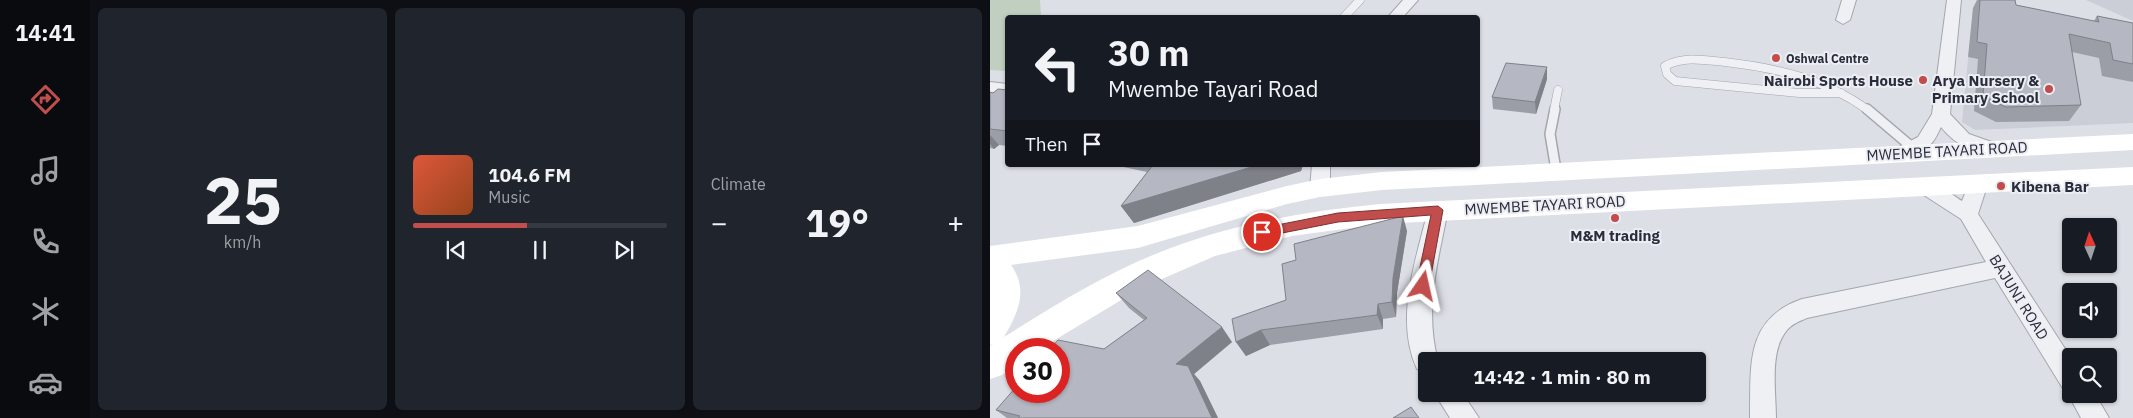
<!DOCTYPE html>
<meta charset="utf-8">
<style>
:root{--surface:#171b24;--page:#20242c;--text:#f1f3f6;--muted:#9ea1a6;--line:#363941;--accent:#c14d4c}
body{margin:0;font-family:"IBM Plex Sans",sans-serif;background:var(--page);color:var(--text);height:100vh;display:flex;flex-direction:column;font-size:19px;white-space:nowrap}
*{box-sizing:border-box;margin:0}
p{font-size:16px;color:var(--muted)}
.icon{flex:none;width:28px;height:28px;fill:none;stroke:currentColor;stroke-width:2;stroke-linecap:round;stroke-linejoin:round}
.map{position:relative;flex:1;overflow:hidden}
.sheet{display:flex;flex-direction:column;gap:8px;padding:8px;background:#0d0f14;width:900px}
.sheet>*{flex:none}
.guide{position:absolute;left:15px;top:15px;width:475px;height:152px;border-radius:5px;box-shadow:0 1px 4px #0004;background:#171b24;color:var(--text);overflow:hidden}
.needle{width:32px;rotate:357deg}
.fabs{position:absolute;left:1072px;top:218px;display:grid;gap:10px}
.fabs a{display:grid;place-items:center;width:55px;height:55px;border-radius:5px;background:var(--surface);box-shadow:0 1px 4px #0004;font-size:25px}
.speed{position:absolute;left:15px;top:338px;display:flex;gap:10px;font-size:25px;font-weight:700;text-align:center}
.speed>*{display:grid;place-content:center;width:65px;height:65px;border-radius:50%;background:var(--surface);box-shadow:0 1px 4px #0004;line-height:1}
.speed .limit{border:8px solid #d22;background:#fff;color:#111}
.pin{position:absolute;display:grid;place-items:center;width:42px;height:42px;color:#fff;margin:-21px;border:2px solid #fff;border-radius:50%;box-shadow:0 1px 5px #0007}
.me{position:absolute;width:55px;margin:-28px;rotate:11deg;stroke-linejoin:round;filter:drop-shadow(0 0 4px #0008)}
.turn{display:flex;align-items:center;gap:18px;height:105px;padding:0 20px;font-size:22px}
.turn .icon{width:65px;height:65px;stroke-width:2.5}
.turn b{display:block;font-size:35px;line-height:42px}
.then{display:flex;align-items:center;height:48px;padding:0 20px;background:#0003;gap:10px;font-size:19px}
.big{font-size:38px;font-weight:700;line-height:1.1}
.sheet .widget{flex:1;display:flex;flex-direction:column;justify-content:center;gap:8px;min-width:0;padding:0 18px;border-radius:8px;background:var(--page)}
.sheet .dial{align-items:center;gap:0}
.dial b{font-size:65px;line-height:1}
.song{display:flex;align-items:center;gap:15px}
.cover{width:60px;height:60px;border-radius:8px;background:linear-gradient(135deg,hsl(10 70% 55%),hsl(20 70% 35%))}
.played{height:5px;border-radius:2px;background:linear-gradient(90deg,var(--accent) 45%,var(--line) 45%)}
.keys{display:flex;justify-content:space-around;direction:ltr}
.heat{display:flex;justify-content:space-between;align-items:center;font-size:28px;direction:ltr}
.sheet .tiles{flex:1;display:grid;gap:8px;grid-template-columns:repeat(3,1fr)}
.trip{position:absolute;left:428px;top:352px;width:288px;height:50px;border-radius:5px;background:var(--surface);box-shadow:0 1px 4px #0004;font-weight:700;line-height:50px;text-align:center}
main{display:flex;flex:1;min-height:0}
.tabs{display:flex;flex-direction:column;width:90px;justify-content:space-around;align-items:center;background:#090b0e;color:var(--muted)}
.tabs .icon{width:35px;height:35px}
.tabs .on{color:var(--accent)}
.tabs b{font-size:22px;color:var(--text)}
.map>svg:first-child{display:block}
.built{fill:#cbced7}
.green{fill:#c0cfbf}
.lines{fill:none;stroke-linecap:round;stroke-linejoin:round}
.lane-far1-casing{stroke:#a3a6af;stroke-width:9}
.lane-casing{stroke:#a3a6af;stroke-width:12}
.street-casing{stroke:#a3a6af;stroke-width:2}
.lane-far1{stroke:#eff0f4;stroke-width:8}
.lane{stroke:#eff0f4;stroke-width:9}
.street{fill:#eff0f4;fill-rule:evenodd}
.secondary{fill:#fff;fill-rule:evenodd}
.wall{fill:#9c9ea7}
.shaded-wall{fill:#7f8188}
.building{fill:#b5b8c2;stroke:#7f8188}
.route{fill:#c14d4c;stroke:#7d3231}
.poi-dot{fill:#c14d4c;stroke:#eceef3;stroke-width:2}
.labels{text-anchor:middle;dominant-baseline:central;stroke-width:4;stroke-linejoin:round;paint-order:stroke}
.far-poi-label{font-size:12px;font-weight:bold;fill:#282c3b;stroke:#eceef3;text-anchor:start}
.poi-label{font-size:15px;font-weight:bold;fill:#282c3b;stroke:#eceef3;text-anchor:end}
.street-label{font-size:15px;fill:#282c3b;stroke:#eceef3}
</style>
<main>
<nav class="tabs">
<b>14:41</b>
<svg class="icon on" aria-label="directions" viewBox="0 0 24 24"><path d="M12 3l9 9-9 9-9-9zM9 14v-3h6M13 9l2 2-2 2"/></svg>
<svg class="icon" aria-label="music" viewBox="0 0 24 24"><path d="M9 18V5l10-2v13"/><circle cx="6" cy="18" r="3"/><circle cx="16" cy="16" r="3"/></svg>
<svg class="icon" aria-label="phone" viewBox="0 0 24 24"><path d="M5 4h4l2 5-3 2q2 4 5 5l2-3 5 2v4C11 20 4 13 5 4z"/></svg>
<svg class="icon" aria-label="climate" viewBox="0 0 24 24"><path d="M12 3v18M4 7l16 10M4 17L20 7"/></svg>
<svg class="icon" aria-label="car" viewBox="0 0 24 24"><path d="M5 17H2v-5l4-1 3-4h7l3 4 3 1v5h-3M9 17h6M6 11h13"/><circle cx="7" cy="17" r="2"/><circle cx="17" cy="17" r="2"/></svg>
</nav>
<section class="sheet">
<div class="tiles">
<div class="widget dial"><b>25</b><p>km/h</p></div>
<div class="widget">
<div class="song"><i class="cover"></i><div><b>104.6 FM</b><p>Music</p></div></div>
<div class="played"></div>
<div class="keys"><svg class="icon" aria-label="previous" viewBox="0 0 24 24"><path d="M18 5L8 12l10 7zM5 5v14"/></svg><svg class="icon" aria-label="pause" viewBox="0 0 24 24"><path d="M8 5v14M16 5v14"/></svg><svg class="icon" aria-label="next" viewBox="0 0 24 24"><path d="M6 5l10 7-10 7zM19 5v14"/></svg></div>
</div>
<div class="widget"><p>Climate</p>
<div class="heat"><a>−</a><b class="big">19°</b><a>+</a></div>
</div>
</div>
</section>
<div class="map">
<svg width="1143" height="418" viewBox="0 0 1143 418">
<rect width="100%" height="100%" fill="#dddfe6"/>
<g class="built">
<path d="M1096,0H1143V21Z"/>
<path d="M983,8L1103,29L1143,28V123L985,130L972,122Z"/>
</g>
<path class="green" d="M0,0H50L51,17L18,18L17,69L15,71L0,70Z"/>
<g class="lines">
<g class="lane-far1-casing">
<g id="lane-far1">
<path d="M353,18L370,0"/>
<path d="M851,93H809L685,81L677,74L675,66C695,56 714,60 735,62C787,68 835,79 878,110"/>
<path d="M564,110L568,90"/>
</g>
</g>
<g class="lane-casing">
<g id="lane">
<path d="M565,109L560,134L566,170"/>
<path d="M877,109L923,148"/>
</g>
</g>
<g class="street-casing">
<g id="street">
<path d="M413,0H428L412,18H397Z"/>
<path d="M852,0H866L860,20L853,24L846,20Z"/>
<path d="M957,0H971L960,114L979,134L1010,145L1013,149L1010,153C990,159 963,143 951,127C948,133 945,140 941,144C933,152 915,160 905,157L902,153L905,149L928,137L942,114Z"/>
<path d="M0,82L18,84V94L0,92Z"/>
<path d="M322,165H340V188L337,193L330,195L323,193L320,188Z"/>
<path d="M988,176L995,178L998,183L988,214L1081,358V394H1105L1119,418H1091L1078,394L1080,390L1072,387L1005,278L817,318C810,321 802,324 797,330C779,351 786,392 786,418H760C761,367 754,319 812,299L996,262L971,219L926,190L923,185L926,180C942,176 959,193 972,201L981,178Z"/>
<path d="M448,203L455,205L458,210C448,261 434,309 448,361H436V372L427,369C404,319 426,260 438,210L441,205Z"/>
<path d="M445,394H473L489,418H460Z"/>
</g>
</g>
<use href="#lane-far1" class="lane-far1"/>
<use href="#lane" class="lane"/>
<use href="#street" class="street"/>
<path class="secondary" d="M1143,134V150L392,190L330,197L297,204L148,248L21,265C39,290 28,313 14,337C66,304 120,271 178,249C247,223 318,211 390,204L1143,167V185L390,224L302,236L225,256L151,288L50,349H26V365L12,375L0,379V346L3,344L0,345V246L148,226L297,186L330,179L392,172Z"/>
</g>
<g class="wall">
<path d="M987,0H1025L1026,5L1104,21L1107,16L1143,23V82L1112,76L1109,58L1082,52L1091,105L1079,121L1006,122L984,111L988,59L978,57L983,8Z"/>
<path d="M557,67V79L546,114L503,109L502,97Z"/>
<path d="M18,90V146L9,145L4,149L0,148V92L3,93Z"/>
<path d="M124,165H313L311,171L144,223L131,206L157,172Z"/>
<path d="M417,231L407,293L406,317L393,319V329L280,345L256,356L246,342L296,300Z"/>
<path d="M126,293L242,342L204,374L210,381L228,418H17L6,410L114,349L154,320L139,308Z"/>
</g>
<g class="shaded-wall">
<path d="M557,67V79L546,114L545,102Z"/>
<path d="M0,135L9,145L4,149L0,144Z"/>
<path d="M268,165H313L311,171L144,223L131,206Z"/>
<path d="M413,216L417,231L407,293L406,317L402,302L403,278Z"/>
<path d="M388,304L393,319V329L387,315Z"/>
<path d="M232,327L242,342L204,374L210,381L228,418H222L186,364Z"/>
<path d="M271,330L280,345L256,356L246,342Z"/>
</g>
<g class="building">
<path d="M990,0H1025L1026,5L1109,22L1107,16L1143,23V64L1123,60L1120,43L1079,34L1091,105L1016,107L993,96L997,44L987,42Z"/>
<path d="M516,63L557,67L545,102L502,97Z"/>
<path d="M8,89L18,90V131L0,129V92L3,93Z"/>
<path d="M163,165H268L131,206Z"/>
<path d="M413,216L403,278L402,302L388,304L387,315L271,330L246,342L242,319L296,300L292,264L306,260L304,244Z"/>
<path d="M158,270L232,327L186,364L198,366L222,418H28L30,416L6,410L26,387V391H69V349H60L68,340L114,349L157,318L126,293Z"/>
<path d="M421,407L429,418H403Z"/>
</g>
<path class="route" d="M448,206L453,210L439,286L433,291L426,286L441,215L348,222L272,237L266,232L272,228L348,213Z"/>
<g class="poi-dot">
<circle cx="786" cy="58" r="5"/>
<circle cx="933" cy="80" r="5"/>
<circle cx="1059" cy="89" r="5"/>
<circle cx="1011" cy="186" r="5"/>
<circle cx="625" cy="218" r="5"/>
</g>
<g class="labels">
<g class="far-poi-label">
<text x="796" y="58">Oshwal Centre</text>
</g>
<g class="poi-label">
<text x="923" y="80">Nairobi Sports House</text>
<text x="1049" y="80">Arya Nursery &amp;<tspan x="1049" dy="17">Primary School</tspan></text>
<text x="1021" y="186" text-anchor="start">Kibena Bar</text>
<text x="625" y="235" text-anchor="middle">M&amp;M trading</text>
</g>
<g class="street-label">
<text transform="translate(957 151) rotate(-3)">MWEMBE TAYARI ROAD</text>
<text transform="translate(555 205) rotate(-3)">MWEMBE TAYARI ROAD</text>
<text transform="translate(1029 297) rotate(58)">BAJUNI ROAD</text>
</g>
</g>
</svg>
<div class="fabs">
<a><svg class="needle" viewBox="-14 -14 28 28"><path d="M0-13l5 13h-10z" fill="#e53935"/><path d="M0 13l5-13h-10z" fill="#9ea1a6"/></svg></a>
<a><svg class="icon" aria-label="sound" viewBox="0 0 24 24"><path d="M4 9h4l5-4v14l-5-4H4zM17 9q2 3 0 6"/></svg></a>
<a><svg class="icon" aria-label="search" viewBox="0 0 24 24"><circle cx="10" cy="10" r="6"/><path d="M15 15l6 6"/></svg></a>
</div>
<div class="speed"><div class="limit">30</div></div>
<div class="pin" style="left:272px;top:232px;background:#d93025"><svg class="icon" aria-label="arrive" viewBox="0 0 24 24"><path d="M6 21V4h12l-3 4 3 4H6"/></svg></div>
<svg class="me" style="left:433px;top:286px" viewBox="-20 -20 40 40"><path d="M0-17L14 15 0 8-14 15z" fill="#c14d4c" stroke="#fff" stroke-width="4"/></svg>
<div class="trip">14:42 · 1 min · 80 m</div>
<div class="guide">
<div class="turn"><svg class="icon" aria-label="left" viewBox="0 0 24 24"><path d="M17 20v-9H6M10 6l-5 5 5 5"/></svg><div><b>30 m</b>Mwembe Tayari Road</div></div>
<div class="then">Then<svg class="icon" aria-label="arrive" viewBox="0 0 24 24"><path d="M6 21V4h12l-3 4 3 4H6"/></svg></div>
</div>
</div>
</main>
